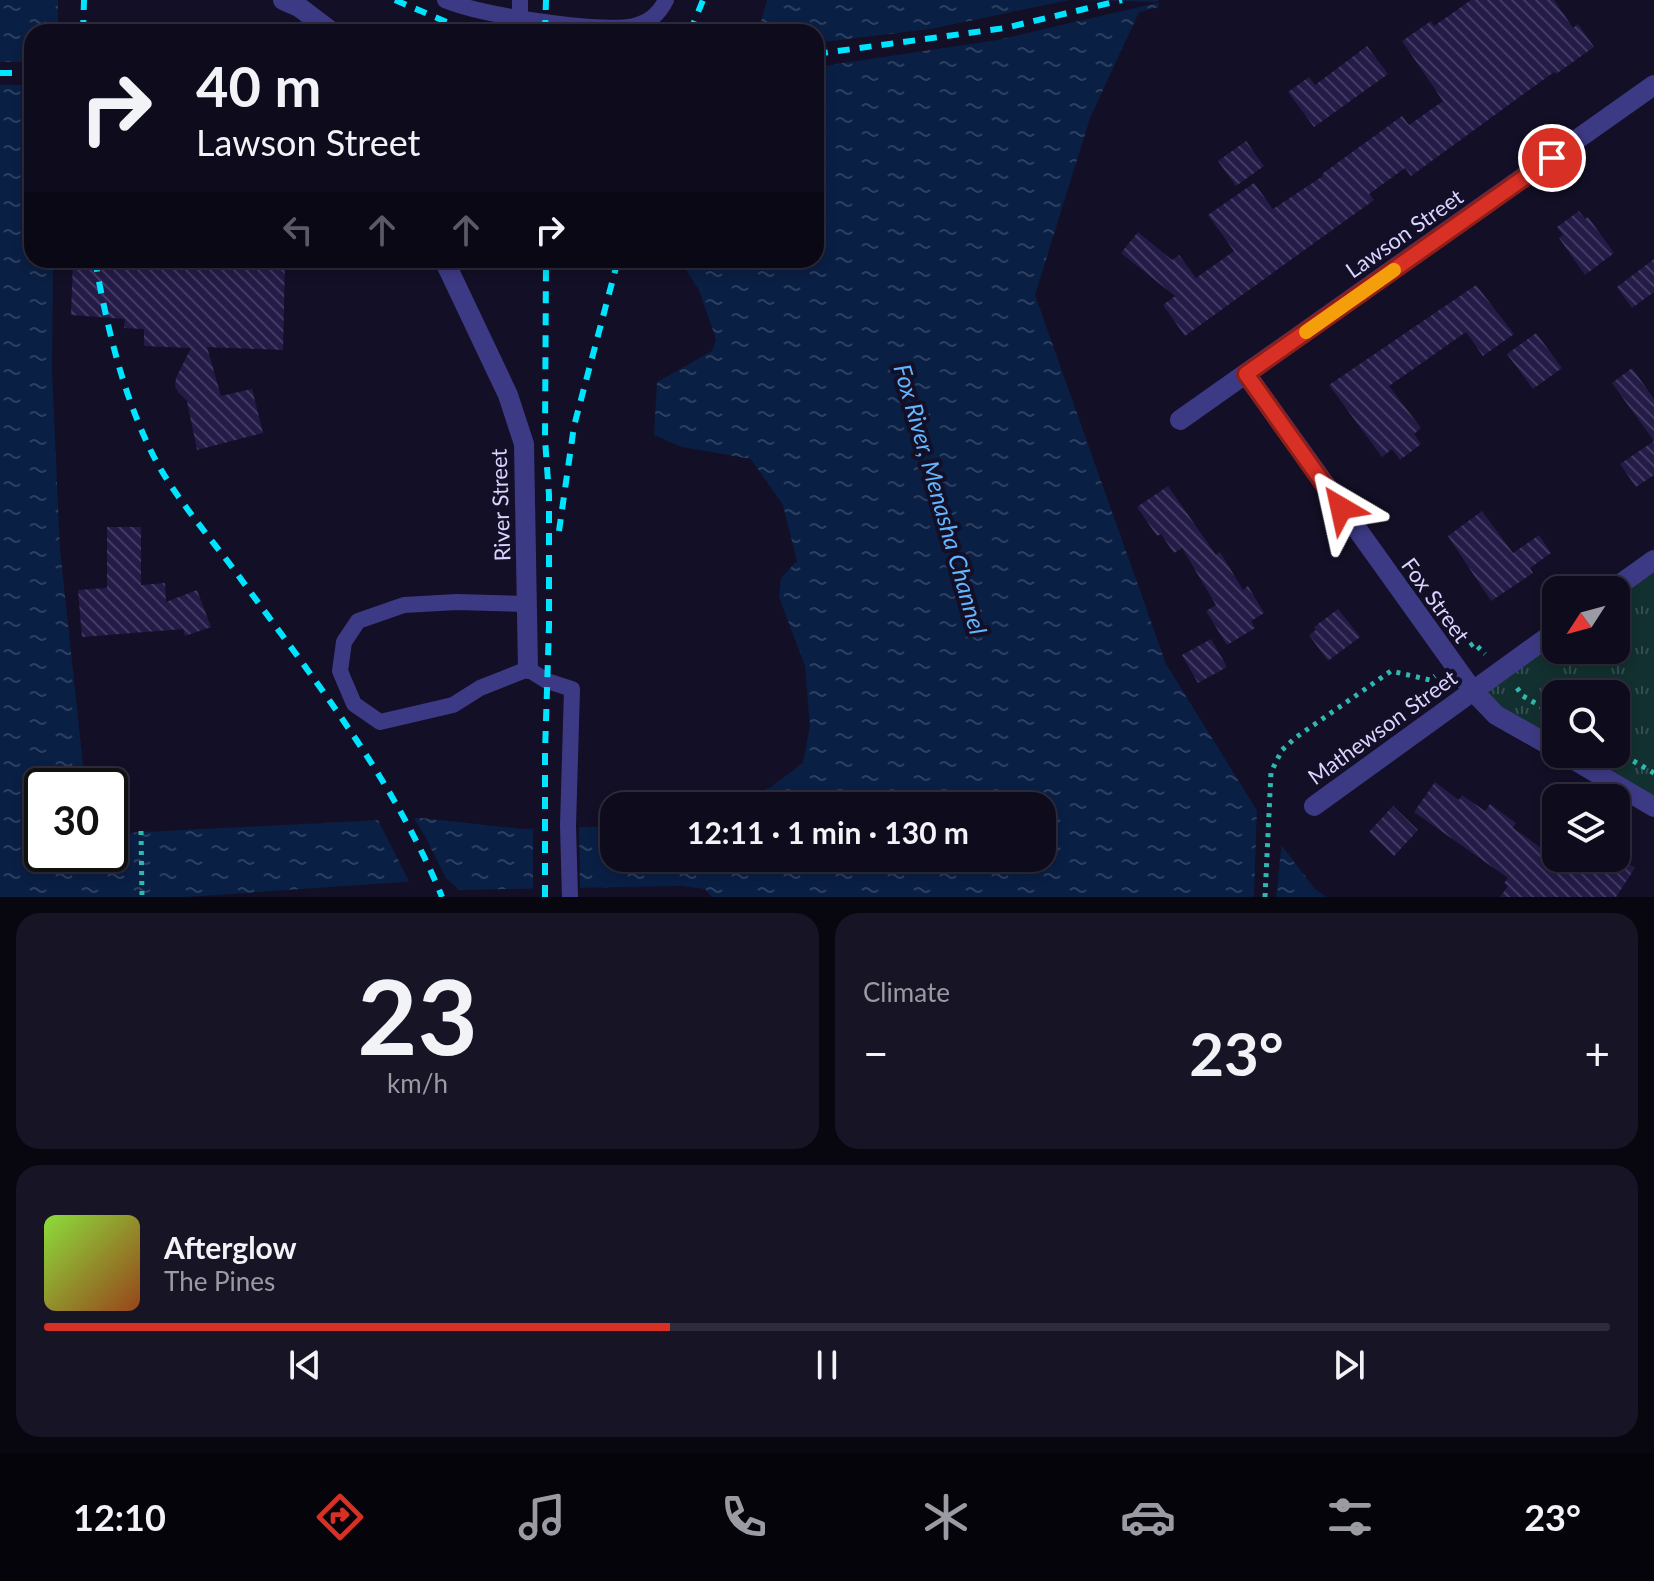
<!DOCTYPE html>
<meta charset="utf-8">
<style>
:root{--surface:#0e0b1c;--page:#171425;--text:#f1f3f6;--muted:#9b9ba3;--line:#2e2b3b;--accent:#d93025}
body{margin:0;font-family:Lato,sans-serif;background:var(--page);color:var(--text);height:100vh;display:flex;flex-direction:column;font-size:30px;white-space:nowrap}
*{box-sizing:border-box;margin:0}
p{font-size:26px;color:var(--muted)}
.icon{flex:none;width:44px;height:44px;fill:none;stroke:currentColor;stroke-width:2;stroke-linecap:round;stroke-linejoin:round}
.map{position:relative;height:897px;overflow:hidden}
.details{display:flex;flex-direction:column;gap:16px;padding:16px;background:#08060f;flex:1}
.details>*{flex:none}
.top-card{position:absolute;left:24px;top:24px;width:800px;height:244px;border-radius:24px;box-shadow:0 4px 12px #0003,0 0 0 2px var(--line);background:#0e0b1c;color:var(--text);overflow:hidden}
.needle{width:52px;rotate:234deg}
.controls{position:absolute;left:1542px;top:576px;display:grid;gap:16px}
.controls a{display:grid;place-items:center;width:88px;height:88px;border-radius:16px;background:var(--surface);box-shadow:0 4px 12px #0003,0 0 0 2px var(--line);font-size:40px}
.speed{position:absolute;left:24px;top:768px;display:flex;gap:16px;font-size:40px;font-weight:700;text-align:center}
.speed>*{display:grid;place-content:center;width:104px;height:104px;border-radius:50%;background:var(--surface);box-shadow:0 4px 12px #0003,0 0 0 2px var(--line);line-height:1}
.speed .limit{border:4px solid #111;border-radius:12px;background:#fff;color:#111}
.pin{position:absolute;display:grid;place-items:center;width:68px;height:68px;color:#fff;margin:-34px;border:4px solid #fff;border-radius:50%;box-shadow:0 2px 8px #0007}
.me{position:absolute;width:88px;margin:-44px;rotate:324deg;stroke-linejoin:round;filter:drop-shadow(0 0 6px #0008)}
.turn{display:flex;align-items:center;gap:28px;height:168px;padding:0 40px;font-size:36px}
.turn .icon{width:104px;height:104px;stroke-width:2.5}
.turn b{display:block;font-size:56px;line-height:68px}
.lanes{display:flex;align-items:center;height:76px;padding:0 40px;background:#0003;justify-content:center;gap:40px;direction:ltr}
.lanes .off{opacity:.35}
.big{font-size:60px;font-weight:700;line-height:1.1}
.details .widget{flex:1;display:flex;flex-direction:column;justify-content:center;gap:12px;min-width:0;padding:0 28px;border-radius:24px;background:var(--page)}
.details .dial{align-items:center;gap:0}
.dial b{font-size:104px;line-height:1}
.song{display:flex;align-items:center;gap:24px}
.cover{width:96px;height:96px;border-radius:12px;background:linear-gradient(135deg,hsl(90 70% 55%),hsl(20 70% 35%))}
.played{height:8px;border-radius:4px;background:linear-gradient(90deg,var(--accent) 40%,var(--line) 40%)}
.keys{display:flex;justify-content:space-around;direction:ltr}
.heat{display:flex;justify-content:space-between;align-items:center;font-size:44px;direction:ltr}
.details .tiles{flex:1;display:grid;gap:16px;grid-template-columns:1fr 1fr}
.widget:last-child{grid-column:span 2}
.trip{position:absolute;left:600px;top:792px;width:456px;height:80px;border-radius:24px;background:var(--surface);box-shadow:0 4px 12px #0003,0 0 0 2px var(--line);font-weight:700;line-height:80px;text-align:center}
.tabs{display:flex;height:128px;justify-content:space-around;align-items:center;background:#06040b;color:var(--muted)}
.tabs .icon{width:56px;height:56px}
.tabs .current{color:var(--accent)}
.tabs b{font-size:36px;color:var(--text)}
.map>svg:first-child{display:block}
.park{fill:url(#park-tufts)}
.water{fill:url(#water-ripples)}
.pier{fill:#130f26}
.building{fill:url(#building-back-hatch)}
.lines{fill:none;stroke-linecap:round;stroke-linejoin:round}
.path{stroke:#2fb8b0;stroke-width:5;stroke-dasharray:4 6;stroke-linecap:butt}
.service{stroke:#3d3a85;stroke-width:16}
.minor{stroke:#3d3a85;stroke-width:20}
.rail{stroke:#00e5ff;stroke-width:6;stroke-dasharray:12 10;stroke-linecap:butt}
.route-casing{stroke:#8d1f18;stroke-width:20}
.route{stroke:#d93025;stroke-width:14}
.slow{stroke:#f59e0b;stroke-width:14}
.labels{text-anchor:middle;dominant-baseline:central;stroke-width:8;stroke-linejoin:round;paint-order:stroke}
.street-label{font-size:22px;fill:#d9d4ff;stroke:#130f26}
.water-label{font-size:24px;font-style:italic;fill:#62b6ff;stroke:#130f26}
</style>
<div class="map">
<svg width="1654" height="897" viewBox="0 0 1654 897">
<defs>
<pattern id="park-tufts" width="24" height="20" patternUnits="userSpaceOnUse" patternTransform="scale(2)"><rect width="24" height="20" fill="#12302f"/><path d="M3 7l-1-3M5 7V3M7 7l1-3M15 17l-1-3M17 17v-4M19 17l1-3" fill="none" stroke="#344d4e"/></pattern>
<pattern id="water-ripples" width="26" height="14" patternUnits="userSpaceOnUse" patternTransform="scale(2)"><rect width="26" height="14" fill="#0a1f44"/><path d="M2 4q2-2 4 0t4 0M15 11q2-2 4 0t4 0" fill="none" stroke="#2d3f60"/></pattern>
<pattern id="building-back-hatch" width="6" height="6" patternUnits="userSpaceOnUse" patternTransform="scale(2)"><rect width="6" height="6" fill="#241b47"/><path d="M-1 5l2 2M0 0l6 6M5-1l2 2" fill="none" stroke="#433b63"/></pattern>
</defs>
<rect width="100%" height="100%" fill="#130f26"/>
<path class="park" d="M1654,560V807L1564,754H1616V694H1556V749L1473,692L1556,631V650H1616V590Z"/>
<path class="water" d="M0,0H58V32H32V260H53L52,370L60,550L83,765L91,786H42V854H110V820L124,833L422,818L522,829L614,826V858H1042V806H728L771,787L803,763L810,726L805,666L779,597L781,578L797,561L783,505L751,459L682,447L654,435L657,382L712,351L716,339L699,290L680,260H816V32H758L767,0H1158L1159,7L1139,12L1090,118L1035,295L1166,664L1266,825L1315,889L1327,897H712L705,889L682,886L459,890L447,879L187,897H0Z"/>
<g class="pier">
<path d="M1070,0L1161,2L997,40L816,67V43L931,29Z"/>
<rect x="0" y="62" width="32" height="23"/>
<path d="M1257,808L1262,809L1282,840L1276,897H1254Z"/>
<path d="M412,815L426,838L450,887L446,883L411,885L376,816Z"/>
<path d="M579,825L580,891H533V829Z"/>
</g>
<g class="building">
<path d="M1471,0H1554L1573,28L1578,24L1594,47L1556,74L1554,72L1411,176L1405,168L1369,194L1374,200L1185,336L1163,305L1175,296L1121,253L1138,232L1172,260L1179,255L1196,278L1234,251L1208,215L1254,183L1273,209L1323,176L1322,174L1402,116L1409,125L1443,101L1402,41L1431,21L1434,26Z"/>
<path d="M1367,46L1388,74L1314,127L1288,92L1309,77L1315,85Z"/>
<path d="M1246,141L1264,166L1236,186L1218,161Z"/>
<path d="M1579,211L1585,219L1588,217L1614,253L1585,275L1559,238L1563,235L1557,227Z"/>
<path d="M1654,259V292L1632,308L1617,287Z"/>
<path d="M73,260H285L283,350L207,347L221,396L252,389L263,433L197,450L187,401L178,392L175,386L176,378L191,348L144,346V329L124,328L125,319L71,315Z"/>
<path d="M1476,285L1514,334L1483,356L1466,332L1389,386L1421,428L1414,434L1421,444L1400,460L1392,449L1382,457L1329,385Z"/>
<path d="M1536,333L1562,368L1533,389L1507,354Z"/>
<path d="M1632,368L1654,399V441L1612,383Z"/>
<path d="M1654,441V475L1636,487L1620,464Z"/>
<path d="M1168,486L1216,555L1220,552L1243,590L1248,586L1264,613L1251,621L1255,628L1227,645L1206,611L1216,605L1182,548L1174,553L1161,534L1157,536L1137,507Z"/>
<path d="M1482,511L1513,553L1539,535L1551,553L1530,568L1533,573L1491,601L1448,536Z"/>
<path d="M107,527H141V585L165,583L166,602L197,590L211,627L185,636L183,629L82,637L78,590L107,588Z"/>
<path d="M1338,609L1360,637L1328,661L1309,635L1316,630L1314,627Z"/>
<path d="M1211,639L1227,667L1198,683L1182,655Z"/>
<path d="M1435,782L1459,800L1462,795L1485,811L1490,804L1516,823L1513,828L1556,858H1620L1635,868L1616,897H1500L1508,886L1504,883L1508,878L1414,812Z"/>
<path d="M1393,806L1418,830L1394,856L1369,832Z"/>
</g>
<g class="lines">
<g class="path">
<path d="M1470,646L1474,643L1485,654"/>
<path d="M1517,688L1523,696L1556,715"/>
<path d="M1616,751L1654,773"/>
<path d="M141,831L142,897"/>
<path d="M1265,897L1271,772L1282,750L1295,738L1391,671L1430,680L1435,676"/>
</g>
<g class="service">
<path d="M445,0C481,15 596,33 634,26C650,22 659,14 666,0"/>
<path d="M520,32V0"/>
<path d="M527,604L457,602L404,605L358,621L344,642L340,671L354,704L380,722L453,705L480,688L528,669L547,681L572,689L568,826L570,897"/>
</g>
<g class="minor">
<path d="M283,0L299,7L332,32"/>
<path d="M444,260L508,395L524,444L528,669"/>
<path d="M1246,374L1473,691L1496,715L1556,749"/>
<path d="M1180,420L1654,85"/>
<path d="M1612,590L1654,560"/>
<path d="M1564,754L1654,807"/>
<path d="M1314,806L1556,631"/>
</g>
<g class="rail">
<path d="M395,0L470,32"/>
<path d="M83,32L84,0"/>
<path d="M545,32L546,0"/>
<path d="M690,32L703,0"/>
<path d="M816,54L1005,28L1122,0"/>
<path d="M0,73H32"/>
<path d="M95,260C107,327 123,396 154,457C176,499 210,537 238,575C312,677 394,779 442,897"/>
<path d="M559,531L574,426L618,260"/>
<path d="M545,897V752L549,626V495L545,439L546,260"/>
</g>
</g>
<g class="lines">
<g class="route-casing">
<path id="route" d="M1341,508L1246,374L1552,158"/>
</g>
<use href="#route" class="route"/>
<path class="slow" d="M1306,332L1394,270"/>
</g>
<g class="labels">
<g class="street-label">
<text transform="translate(1404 233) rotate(-35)">Lawson Street</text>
<text transform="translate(500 505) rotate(-92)">River Street</text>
<text transform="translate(1436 600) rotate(54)">Fox Street</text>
<text transform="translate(1382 727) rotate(-36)">Mathewson Street</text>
</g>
<g class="water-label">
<text transform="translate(941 499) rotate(74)">Fox River, Menasha Channel</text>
</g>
</g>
</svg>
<div class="controls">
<a><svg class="needle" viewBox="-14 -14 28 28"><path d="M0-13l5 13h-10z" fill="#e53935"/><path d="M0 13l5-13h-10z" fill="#9b9ba3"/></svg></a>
<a><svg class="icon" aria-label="search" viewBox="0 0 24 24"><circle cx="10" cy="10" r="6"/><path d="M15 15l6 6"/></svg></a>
<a><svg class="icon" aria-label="layers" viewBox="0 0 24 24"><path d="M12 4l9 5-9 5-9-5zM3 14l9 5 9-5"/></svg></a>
</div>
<div class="speed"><div class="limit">30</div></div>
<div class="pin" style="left:1552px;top:158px;background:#d93025"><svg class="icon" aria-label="arrive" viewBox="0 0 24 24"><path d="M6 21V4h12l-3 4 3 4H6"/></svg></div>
<svg class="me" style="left:1341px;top:508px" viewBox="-20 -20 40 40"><path d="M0-17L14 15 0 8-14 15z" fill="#d93025" stroke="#fff" stroke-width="4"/></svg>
<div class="trip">12:11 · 1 min · 130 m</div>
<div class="top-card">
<div class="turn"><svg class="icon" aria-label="right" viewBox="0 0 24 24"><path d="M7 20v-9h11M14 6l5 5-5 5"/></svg><div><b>40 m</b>Lawson Street</div></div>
<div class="lanes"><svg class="icon off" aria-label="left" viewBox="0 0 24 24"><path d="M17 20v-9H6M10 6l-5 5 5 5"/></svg><svg class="icon off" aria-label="ahead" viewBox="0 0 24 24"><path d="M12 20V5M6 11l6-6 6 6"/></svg><svg class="icon off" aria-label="ahead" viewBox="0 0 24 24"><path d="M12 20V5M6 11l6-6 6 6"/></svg><svg class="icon" aria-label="right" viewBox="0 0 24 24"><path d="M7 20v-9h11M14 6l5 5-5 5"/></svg></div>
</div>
</div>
<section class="details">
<div class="tiles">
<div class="widget dial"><b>23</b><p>km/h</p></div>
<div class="widget"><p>Climate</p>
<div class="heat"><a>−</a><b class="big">23°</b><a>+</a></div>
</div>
<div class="widget">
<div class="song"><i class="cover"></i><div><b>Afterglow</b><p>The Pines</p></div></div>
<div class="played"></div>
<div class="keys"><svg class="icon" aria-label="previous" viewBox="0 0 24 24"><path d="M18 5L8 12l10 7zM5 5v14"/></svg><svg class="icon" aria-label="pause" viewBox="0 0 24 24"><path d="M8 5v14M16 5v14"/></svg><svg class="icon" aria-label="next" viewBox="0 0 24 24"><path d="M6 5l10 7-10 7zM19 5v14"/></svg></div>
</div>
</div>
</section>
<nav class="tabs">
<b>12:10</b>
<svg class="icon current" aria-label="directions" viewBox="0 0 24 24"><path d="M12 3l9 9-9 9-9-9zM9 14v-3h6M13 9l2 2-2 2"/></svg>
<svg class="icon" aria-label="music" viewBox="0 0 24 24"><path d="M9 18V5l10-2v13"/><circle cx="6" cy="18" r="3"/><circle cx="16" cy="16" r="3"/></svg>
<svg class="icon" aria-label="phone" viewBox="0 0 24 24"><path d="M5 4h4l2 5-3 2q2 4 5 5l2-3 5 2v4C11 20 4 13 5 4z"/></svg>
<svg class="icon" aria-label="climate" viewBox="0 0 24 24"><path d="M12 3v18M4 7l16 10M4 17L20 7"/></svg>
<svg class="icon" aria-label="car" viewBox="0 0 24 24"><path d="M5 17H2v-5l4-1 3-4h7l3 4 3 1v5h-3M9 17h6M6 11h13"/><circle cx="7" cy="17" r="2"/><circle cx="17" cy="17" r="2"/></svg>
<svg class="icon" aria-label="filters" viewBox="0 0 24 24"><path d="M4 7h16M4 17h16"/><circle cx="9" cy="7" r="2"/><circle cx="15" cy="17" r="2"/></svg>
<b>23°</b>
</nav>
